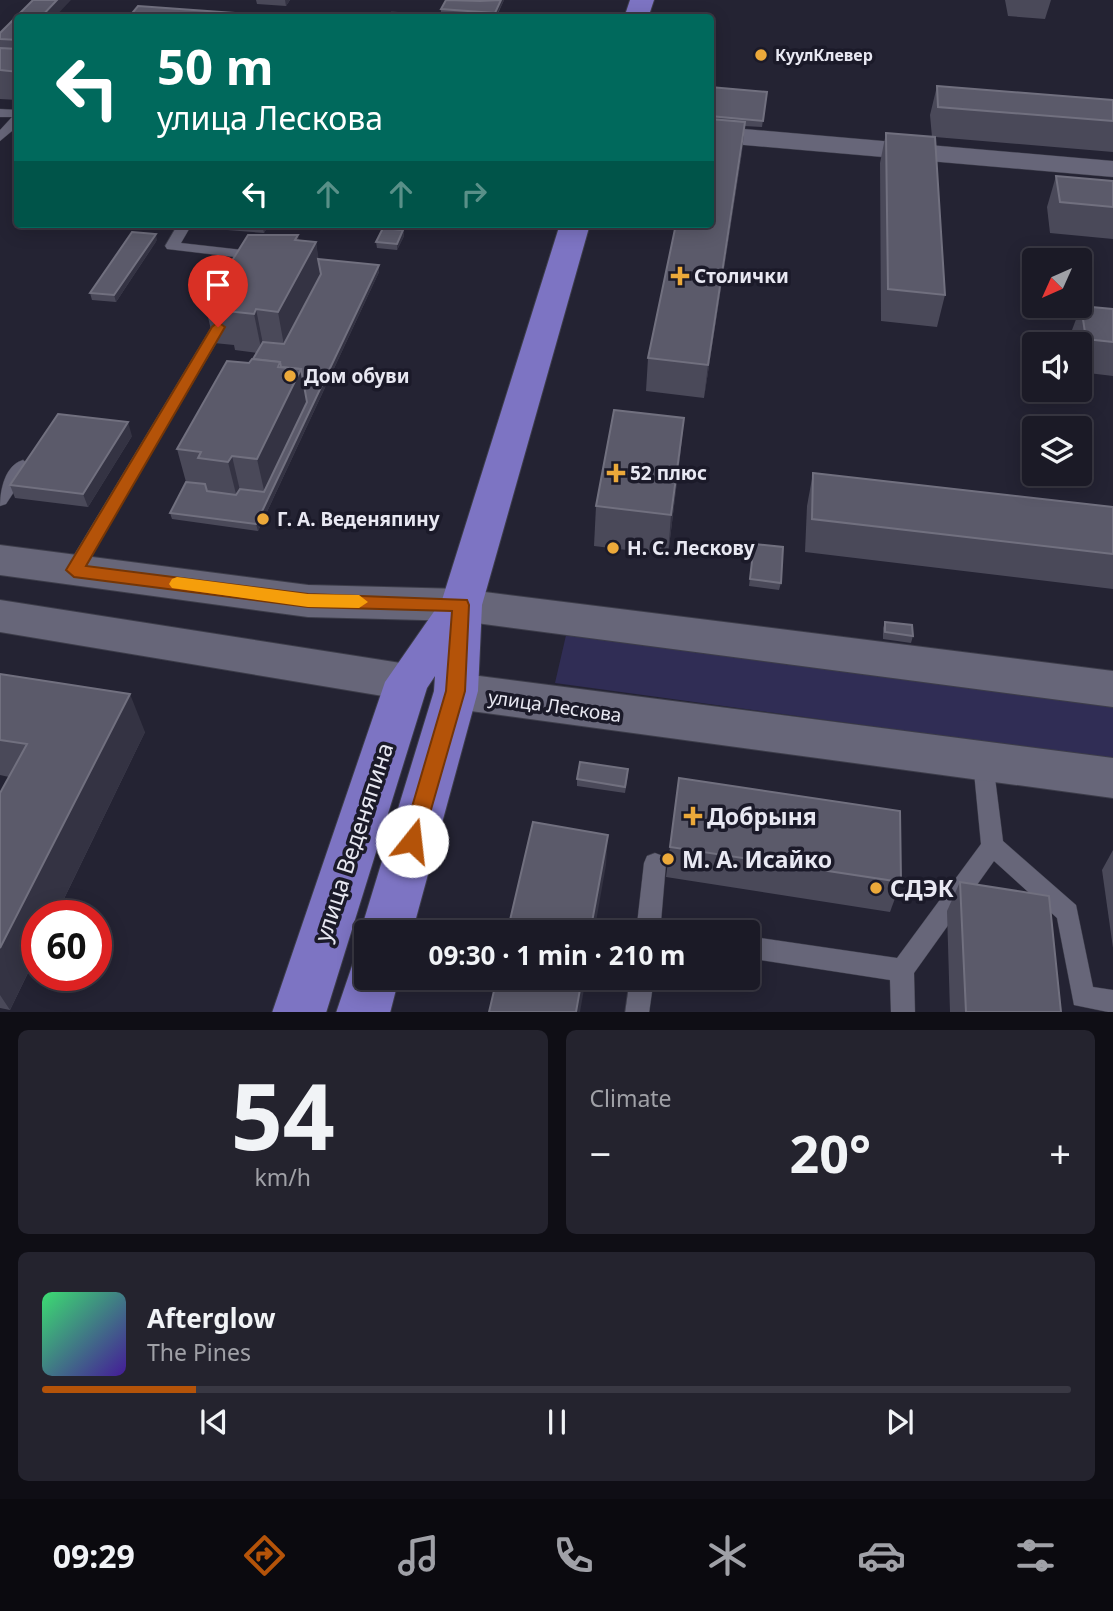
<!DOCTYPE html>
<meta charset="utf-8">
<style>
:root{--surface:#1b1a26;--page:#24232e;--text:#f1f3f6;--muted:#a0a1a7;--line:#393843;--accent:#b45309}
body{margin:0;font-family:"Noto Sans",sans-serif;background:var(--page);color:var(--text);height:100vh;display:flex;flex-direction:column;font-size:26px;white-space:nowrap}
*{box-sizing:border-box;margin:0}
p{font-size:23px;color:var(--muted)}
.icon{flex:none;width:38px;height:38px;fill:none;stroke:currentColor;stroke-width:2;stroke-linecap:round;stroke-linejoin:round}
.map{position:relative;height:1012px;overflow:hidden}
.sheet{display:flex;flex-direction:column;gap:18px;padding:18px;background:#0f0e15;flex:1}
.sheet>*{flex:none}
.guide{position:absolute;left:14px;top:14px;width:700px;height:214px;border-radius:7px;box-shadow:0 4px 18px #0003,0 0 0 2px var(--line);background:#00695c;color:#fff;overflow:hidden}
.needle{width:46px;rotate:225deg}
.buttons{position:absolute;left:1022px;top:248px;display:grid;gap:14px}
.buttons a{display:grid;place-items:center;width:70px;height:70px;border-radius:7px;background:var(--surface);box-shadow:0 4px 18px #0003,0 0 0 2px var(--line);font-size:35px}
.speed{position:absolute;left:21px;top:900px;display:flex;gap:14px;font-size:35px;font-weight:700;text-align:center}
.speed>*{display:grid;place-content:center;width:91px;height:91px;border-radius:50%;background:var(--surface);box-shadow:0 4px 18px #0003,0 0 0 2px var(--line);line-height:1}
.speed .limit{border:10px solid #d22;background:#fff;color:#111}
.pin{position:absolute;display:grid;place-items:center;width:60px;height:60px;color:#fff;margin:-72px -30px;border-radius:50% 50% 50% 0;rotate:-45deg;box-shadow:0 0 7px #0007}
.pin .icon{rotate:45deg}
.me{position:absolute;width:77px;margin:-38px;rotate:16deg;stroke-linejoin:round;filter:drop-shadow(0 0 5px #0008)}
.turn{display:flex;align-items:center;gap:24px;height:147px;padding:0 28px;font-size:32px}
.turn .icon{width:91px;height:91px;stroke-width:2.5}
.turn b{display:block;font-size:49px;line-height:60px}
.lanes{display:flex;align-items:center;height:66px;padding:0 28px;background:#0003;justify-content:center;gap:35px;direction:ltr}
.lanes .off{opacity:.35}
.big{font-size:52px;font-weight:700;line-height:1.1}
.sheet .tile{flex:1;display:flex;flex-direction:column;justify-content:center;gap:10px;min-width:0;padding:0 24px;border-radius:10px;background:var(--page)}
.sheet .dial{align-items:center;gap:0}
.dial b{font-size:91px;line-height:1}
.song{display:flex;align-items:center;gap:21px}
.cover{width:84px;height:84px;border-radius:10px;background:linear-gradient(135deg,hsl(140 70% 55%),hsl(260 70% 35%))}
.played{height:7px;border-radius:4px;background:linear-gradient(90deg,var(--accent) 15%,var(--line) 15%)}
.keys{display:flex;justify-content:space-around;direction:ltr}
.heat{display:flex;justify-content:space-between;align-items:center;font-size:38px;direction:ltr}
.sheet .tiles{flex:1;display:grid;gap:18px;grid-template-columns:1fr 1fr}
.tile:last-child{grid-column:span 2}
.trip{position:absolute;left:354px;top:920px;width:406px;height:70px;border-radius:7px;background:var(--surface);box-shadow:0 4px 18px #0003,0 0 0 2px var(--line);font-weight:700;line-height:70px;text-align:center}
.dock{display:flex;height:112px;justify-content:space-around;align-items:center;background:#0b0a0f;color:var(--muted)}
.dock .icon{width:49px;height:49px}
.dock .selected{color:var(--accent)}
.dock b{font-size:32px;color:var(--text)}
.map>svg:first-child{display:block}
.green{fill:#302d55}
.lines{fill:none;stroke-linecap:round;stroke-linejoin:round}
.lane-casing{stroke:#3d3d4a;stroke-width:1}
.street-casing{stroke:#3d3d4a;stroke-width:1}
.secondary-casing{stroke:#3d3d4a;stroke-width:2}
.primary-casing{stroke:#3d3d4a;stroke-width:2}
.lane{fill:#676679;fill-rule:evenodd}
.street{fill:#676679;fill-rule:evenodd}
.secondary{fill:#676679;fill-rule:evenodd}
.primary{fill:#7d74c3;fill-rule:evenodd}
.wall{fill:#4a4959}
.shaded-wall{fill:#343343}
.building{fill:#5b5a6a;stroke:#71707f;stroke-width:2}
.route{fill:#b45309;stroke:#753606;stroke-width:2}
.slow{fill:#f59e0b}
.poi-dot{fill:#eca93a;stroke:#1b1a29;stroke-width:2.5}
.labels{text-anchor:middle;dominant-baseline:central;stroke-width:7;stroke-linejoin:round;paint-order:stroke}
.far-poi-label{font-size:16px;font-weight:bold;fill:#e8e8f2;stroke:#1b1a29;text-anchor:start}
.poi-label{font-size:19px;font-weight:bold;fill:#e8e8f2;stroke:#1b1a29;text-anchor:start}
.street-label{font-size:19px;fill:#e8e8f2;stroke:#1b1a29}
.near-poi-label{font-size:23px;font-weight:bold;fill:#e8e8f2;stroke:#1b1a29;text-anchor:start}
.near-street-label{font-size:23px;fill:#e8e8f2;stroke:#1b1a29}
</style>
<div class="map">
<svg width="1113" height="1013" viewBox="0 0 1113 1013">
<rect width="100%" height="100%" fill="#242333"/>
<path class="green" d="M567,631L1113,704V759L555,683Z"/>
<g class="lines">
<g class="lane-casing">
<g id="lane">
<path d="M392,12L428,15L433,18H379Z"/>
<path d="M0,109L18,110V126L0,141V130L12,117H0Z"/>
<path d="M178,224H192L181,243L260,252L267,256L260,260L167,249L165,246Z"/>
<path d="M225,311L232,316L80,575H68L65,570L68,565L218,316Z"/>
<path d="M23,460L31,466L6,504L0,506C0,490 5,465 23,460Z"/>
<path d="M983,753L990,756L993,762L1003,841L1076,905L1093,987L1113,990V1013L1074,1005L1057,918L994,861L914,973L915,1013H891L890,980L747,958V936L897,958L981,844L973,762L976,756Z"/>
<path d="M655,853L663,856L666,863L660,933H636L644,863L647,856Z"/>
<path d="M630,978H654L649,1013H625Z"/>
</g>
</g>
<g class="street-casing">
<path id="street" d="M710,126L1113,161V177L710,142Z"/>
</g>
<g class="secondary-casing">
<g id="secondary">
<path d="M0,545L308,585L461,589L1113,671V707L461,621L308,617L0,575Z"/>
<path d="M0,600L407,664L422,670L429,682L422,694L407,700L0,632Z"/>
<path d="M456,673L1113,758V798L456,709L440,704L434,691L440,678Z"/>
</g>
</g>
<g class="primary-casing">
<g id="primary">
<path d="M630,0H654L648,18H624Z"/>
<path d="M560,224H590L482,605L478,691L412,933H366V945L360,933L434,691L435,676L427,688L326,1013H272L385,682L442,600Z"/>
<path d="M366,956V978H399L390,1013H336L354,960Z"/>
</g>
</g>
<use href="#lane" class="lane"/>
<use href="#street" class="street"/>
<use href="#secondary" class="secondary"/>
<use href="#primary" class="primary"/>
</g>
<g class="wall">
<path d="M256,0H290L286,6L257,4Z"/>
<path d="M446,0H504L496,18H476L441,15V9Z"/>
<path d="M1005,0H1051L1045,19L1008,16Z"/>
<path d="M18,18V100L0,99V33Z"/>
<path d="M937,86L1113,100V152L935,137L945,295L937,327L881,321L880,163L886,133L932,137L930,115Z"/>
<path d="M710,87L767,92L762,127L744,126L742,152L704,398L646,391L648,358L710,224Z"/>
<path d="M1056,176L1113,181V239L1050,233L1047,207Z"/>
<path d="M214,224H269L264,233L214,229Z"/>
<path d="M403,230L404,236L397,250L377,248L376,242Z"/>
<path d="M157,240L116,302L92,300L90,293Z"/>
<path d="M299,240L316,242L318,259L379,272L258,531L172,519L170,513L186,482L177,449L253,359L257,353L235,350L234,345L214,343L205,304Z"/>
<path d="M1080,272L1086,288L1083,294H1080Z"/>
<path d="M1081,306L1113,309V376L1080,372V345H1070L1069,338Z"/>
<path d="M684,418L680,457L668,555L594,546L596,506Z"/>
<path d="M132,436L88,507L15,498L10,485Z"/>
<path d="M813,473L1113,507V589L805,552L807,506Z"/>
<path d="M754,544L781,583L779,590L749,586Z"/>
<path d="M885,622L913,636L911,643L883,639V628Z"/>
<path d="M0,674L145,732L10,1010L0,1008V793L9,777L0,775Z"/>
<path d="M628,775L625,793L577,786V779Z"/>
<path d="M679,778L901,882L890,912L666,877Z"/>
<path d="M1113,850V948L1102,870Z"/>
<path d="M960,882L1061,1012H950L947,911Z"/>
</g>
<g class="shaded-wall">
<path d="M57,0H71L54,18H40Z"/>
<path d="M285,0H290L286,6Z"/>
<path d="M501,0H504L495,18V13Z"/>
<path d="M745,122L742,152L704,398L708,365Z"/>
<path d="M262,224H269L264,233Z"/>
<path d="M403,230L404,236L397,250V244Z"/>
<path d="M156,234L157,240L116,302L114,295Z"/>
<path d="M298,235L303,265L316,242L322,280L285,351L278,312L295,240Z"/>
<path d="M379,265V272L258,531L256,524Z"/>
<path d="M256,309L264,349L262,353L254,314Z"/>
<path d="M280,362L301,369L308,409L266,499L257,459L278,367Z"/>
<path d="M684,418L680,457L668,555L671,515Z"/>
<path d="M128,422L132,436L88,507L83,494Z"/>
<path d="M232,456L241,495L238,502L228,462Z"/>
<path d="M130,694L145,732L56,915H37V954L10,1010L0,995V948Z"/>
<path d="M608,835L606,865L594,933H590Z"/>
<path d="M582,978H586L580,1012H576Z"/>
</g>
<g class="building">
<path d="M33,0H57L40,18H18V40L0,39V33Z"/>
<path d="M446,0L480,1L501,0L495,13L441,9Z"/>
<path d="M138,6L262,15L261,18H128Z"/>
<path d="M0,48L18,49V72L0,70Z"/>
<path d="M937,86L1113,100V121L938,107Z"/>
<path d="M710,87L767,92L763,121L710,116Z"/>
<path d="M710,119L745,122L708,365L648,358L676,224H710Z"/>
<path d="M886,133L935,137L945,295L888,289Z"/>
<path d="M1056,176L1113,181V207L1060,202Z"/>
<path d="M383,228L403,230L397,244L376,242Z"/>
<path d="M132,232L156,234L114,295L90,293Z"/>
<path d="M248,235H298L295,240L316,242L278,312L256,309L254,314L226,311L229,307L205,304Z"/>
<path d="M318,259L379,265L256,524L170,513L186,482L205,484L207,491L236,495L240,489L264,492L307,402L301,369L281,367L280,362L253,359L263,342L284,344L321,274Z"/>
<path d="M1080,272H1083L1086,288L1080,287Z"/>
<path d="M1081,306L1113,309V342L1086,339Z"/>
<path d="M252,359L280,362L278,367L301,369L257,459L232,456L228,462L198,458L201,452L177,449L227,361L249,363Z"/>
<path d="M614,410L684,418L671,515L596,506Z"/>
<path d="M58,414L128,422L83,494L10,485Z"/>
<path d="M813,473L1113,507V554L812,519Z"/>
<path d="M754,544L783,547L781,583L750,579Z"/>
<path d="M885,622L912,625L913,636L885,632Z"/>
<path d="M0,674L130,694L0,948V793L27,744L0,740Z"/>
<path d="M580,762L628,769L625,787L577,779Z"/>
<path d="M679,778L900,811L901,882L670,847Z"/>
<path d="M533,822L608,835L590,933H507Z"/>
<path d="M960,882L1049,896L1061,1012H966Z"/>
<path d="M497,978H582L576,1012H489Z"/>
</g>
<path class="route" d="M218,322L225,327L86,566L308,594L467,600L469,605L465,691L420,848L412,850L405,848L402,841L446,691L452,611L308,607L74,577L66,570L212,327Z"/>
<path class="slow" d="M177,577L308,594L359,595L368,602L359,608L308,607L172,588L169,584L172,579Z"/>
<g class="poi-dot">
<circle cx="761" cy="55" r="7"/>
<path d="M676.5 265.5h7v7h7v7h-7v7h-7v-7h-7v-7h7z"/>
<circle cx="290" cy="376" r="7"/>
<path d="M612.5 462.5h7v7h7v7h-7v7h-7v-7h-7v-7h7z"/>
<circle cx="263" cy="519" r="7"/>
<circle cx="613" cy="548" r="7"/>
<path d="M689.5 805.5h7v7h7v7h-7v7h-7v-7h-7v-7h7z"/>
<circle cx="668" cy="859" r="7"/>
<circle cx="876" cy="888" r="7"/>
</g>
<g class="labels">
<g class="far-poi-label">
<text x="775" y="55">КуулКлевер</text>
</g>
<g class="poi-label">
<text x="694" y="276">Столички</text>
<text x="304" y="376">Дом обуви</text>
<text x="630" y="473">52 плюс</text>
<text x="277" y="519">Г. А. Веденяпину</text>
<text x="627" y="548">Н. С. Лескову</text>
</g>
<g class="street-label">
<text transform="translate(555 706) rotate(8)">улица Лескова</text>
</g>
<g class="near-poi-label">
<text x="707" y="816">Добрыня</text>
<text x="682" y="859">М. А. Исайко</text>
<text x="890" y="888">СДЭК</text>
</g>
<g class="near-street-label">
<text transform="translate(353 842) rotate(-72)">улица Веденяпина</text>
</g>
</g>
</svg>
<div class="buttons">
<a><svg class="needle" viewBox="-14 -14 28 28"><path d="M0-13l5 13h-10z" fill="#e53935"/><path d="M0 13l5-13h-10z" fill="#a0a1a7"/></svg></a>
<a><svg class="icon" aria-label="sound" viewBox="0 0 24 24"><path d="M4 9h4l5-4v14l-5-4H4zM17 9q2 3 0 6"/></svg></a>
<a><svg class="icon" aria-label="layers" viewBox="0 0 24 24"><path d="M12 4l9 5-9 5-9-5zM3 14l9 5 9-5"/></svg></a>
</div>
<div class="speed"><div class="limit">60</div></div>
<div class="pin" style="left:218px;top:327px;background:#d93025"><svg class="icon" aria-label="arrive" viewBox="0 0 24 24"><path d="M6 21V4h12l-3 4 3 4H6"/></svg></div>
<svg class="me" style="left:412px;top:841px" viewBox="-20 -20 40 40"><circle r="19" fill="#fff"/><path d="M0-13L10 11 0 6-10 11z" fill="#b45309"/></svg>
<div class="trip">09:30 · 1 min · 210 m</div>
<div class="guide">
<div class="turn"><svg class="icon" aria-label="left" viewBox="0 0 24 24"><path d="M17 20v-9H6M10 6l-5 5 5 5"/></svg><div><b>50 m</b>улица Лескова</div></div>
<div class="lanes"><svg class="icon" aria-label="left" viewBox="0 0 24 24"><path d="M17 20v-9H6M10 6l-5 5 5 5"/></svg><svg class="icon off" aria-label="ahead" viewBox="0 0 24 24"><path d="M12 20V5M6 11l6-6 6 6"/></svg><svg class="icon off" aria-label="ahead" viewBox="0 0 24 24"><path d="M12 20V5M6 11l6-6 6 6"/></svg><svg class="icon off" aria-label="right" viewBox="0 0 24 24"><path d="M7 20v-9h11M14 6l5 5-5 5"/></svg></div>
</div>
</div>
<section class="sheet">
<div class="tiles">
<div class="tile dial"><b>54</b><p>km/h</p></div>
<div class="tile"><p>Climate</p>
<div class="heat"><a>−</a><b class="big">20°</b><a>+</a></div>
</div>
<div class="tile">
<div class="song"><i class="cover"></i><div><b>Afterglow</b><p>The Pines</p></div></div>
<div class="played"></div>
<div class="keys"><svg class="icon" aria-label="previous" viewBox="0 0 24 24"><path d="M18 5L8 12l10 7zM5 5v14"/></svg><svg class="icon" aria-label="pause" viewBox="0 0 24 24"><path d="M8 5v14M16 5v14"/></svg><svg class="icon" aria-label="next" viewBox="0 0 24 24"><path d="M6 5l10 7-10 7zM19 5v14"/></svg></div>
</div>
</div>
</section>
<nav class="dock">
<b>09:29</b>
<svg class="icon selected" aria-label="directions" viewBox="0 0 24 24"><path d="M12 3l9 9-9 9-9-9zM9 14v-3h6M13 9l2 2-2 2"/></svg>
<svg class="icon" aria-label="music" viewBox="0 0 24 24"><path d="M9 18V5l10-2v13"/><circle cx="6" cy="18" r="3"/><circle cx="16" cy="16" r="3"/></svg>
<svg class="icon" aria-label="phone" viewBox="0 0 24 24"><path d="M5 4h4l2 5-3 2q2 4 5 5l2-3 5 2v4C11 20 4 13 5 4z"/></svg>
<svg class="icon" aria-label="climate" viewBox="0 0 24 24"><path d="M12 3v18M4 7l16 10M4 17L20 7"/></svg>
<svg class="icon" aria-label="car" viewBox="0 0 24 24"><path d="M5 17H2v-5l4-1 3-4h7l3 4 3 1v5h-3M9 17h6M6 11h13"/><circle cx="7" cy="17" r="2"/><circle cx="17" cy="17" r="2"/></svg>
<svg class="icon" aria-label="filters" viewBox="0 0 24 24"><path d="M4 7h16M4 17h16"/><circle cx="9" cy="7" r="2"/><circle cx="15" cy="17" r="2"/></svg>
</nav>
